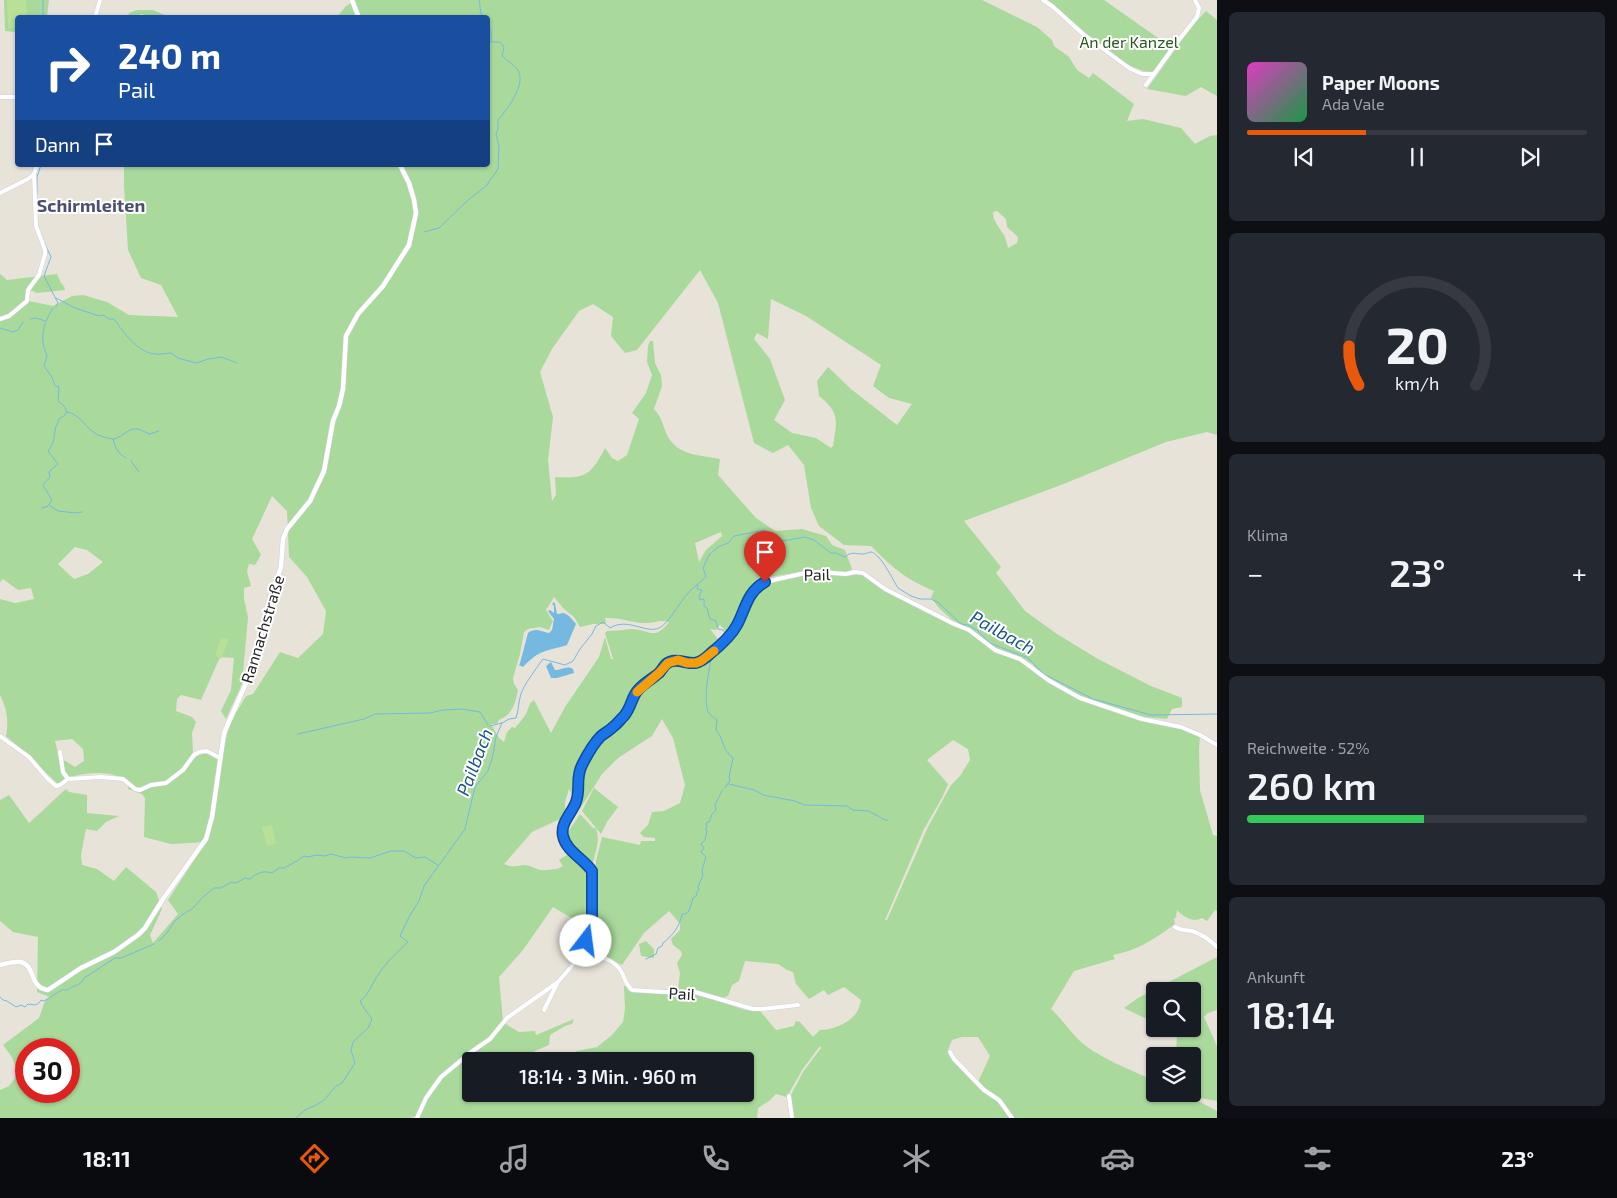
<!DOCTYPE html>
<html lang="de">
<meta charset="utf-8">
<style>
:root{--surface:#171b24;--page:#242831;--text:#f1f3f6;--muted:#9ea1a6;--line:#363941;--accent:#ea580c}
body{margin:0;font-family:"Exo 2",sans-serif;background:var(--page);color:var(--text);height:100vh;display:flex;flex-direction:column;font-size:19px;white-space:nowrap}
*{box-sizing:border-box;margin:0}
p{font-size:16px;color:var(--muted)}
.icon{flex:none;width:28px;height:28px;fill:none;stroke:currentColor;stroke-width:2;stroke-linecap:round;stroke-linejoin:round}
.map{position:relative;flex:1;overflow:hidden}
.side{display:flex;flex-direction:column;gap:12px;padding:12px;background:#0d0f14;width:400px}
.side>*{flex:none}
.guide{position:absolute;left:15px;top:15px;width:475px;height:152px;border-radius:5px;box-shadow:0 1px 4px #0004;background:#1a4fa0;color:#fff;overflow:hidden}
.controls{position:absolute;left:1146px;top:982px;display:grid;gap:10px}
.controls a{display:grid;place-items:center;width:55px;height:55px;border-radius:5px;background:var(--surface);box-shadow:0 1px 4px #0004;font-size:25px}
.speed{position:absolute;left:15px;top:1038px;display:flex;gap:10px;font-size:25px;font-weight:700;text-align:center}
.speed>*{display:grid;place-content:center;width:65px;height:65px;border-radius:50%;background:var(--surface);box-shadow:0 1px 4px #0004;line-height:1}
.speed .limit{border:8px solid #d22;background:#fff;color:#111}
.pin{position:absolute;display:grid;place-items:center;width:42px;height:42px;color:#fff;margin:-51px -21px;border-radius:50% 50% 50% 0;rotate:-45deg;box-shadow:0 0 5px #0007}
.pin .icon{rotate:45deg}
.me{position:absolute;width:55px;margin:-28px;rotate:15deg;stroke-linejoin:round;filter:drop-shadow(0 0 4px #0008)}
.turn{display:flex;align-items:center;gap:18px;height:105px;padding:0 20px;font-size:22px}
.turn .icon{width:65px;height:65px;stroke-width:2.5}
.turn b{display:block;font-size:35px;line-height:42px}
.then{display:flex;align-items:center;height:48px;padding:0 20px;background:#0003;gap:10px;font-size:19px}
.big{font-size:38px;font-weight:600;line-height:1.1}
.side .tile{flex:1;display:flex;flex-direction:column;justify-content:center;gap:8px;min-width:0;padding:0 18px;border-radius:8px;background:var(--page)}
.side .dial{align-items:center;gap:0}
.dial svg{height:130px;overflow:visible;fill:none;stroke:var(--line);stroke-width:7;stroke-linecap:round;text-anchor:middle}
.dial text{fill:var(--text);stroke:none}
.song{display:flex;align-items:center;gap:15px}
.cover{width:60px;height:60px;border-radius:8px;background:linear-gradient(135deg,hsl(310 70% 55%),hsl(140 70% 35%))}
.played{height:5px;border-radius:2px;background:linear-gradient(90deg,var(--accent) 35%,var(--line) 35%)}
.keys{display:flex;justify-content:space-around;direction:ltr}
.heat{display:flex;justify-content:space-between;align-items:center;font-size:28px;direction:ltr}
.charge{height:8px;border-radius:4px;background:linear-gradient(90deg,#34c759 52%,var(--line) 0)}
.trip{position:absolute;left:462px;top:1052px;width:292px;height:50px;border-radius:5px;background:var(--surface);box-shadow:0 1px 4px #0004;font-weight:600;line-height:50px;text-align:center}
.tabs{display:flex;height:80px;justify-content:space-around;align-items:center;background:#090b0e;color:var(--muted)}
.tabs .icon{width:35px;height:35px}
.tabs .selected{color:var(--accent)}
.tabs b{font-size:22px;color:var(--text)}
main{display:flex;flex:1;min-height:0}
.map>svg:first-child{display:block}
.green{fill:#a9d99b;fill-rule:evenodd}
.pitch{fill:#b9e097}
.water{fill:#76b9e0}
.lines{fill:none;stroke-linecap:round;stroke-linejoin:round}
.stream{stroke:#76b9e0;stroke-width:1}
.minor-casing{stroke:#cfd0de;stroke-width:5}
.tertiary-casing{stroke:#cfd0de;stroke-width:5.5}
.minor{stroke:#fff;stroke-width:4}
.tertiary{stroke:#fff;stroke-width:4.5}
.route-casing{stroke:#114b97;stroke-width:12}
.route{stroke:#1a73e8;stroke-width:9}
.slow{stroke:#f59e0b;stroke-width:9}
.labels{text-anchor:middle;dominant-baseline:central;stroke-width:4;stroke-linejoin:round;paint-order:stroke}
.park-label{font-size:16px;fill:#265a20;stroke:#fff}
.street-label{font-size:16px;fill:#262626;stroke:#fff}
.neighbourhood-label{font-size:18px;font-weight:bold;fill:#4c4f72;stroke:#fff}
.water-label{font-size:18px;font-style:italic;fill:#1b5686;stroke:#fff}
</style>
<main>
<div class="map">
<svg width="1217" height="1118" viewBox="0 0 1217 1118">
<rect width="100%" height="100%" fill="#e8e3d9"/>
<g class="green">
<path d="M4,0H49L47,17L18,18L17,32L5,31Z"/>
<path d="M350,0H982L1037,27L1052,40L1054,46L1069,57L1077,70L1089,78L1093,73L1134,104L1127,121L1143,119L1181,128L1195,144L1210,136L1217,135V435L1207,432L1166,442L1066,483L964,521L1001,567L996,573L1025,611L1057,634L1098,659L1151,686L1182,698V707L1172,709L1167,719L1144,717L1078,695L1045,677L1032,664L1024,659L994,648L971,629L952,620L938,607L931,597L934,591C905,579 893,568 871,546L844,545L819,526L811,508L804,465L788,445L773,453L754,443L718,303L700,270L637,350L625,353L611,336L613,317L593,304L579,311L552,349L540,372L553,417L548,460L552,501L556,495L555,477C586,479 591,475 605,448L612,458L618,461L627,455L639,419L632,413L646,393L652,375L647,362L648,346L650,341H653L655,363L661,375L662,386L654,409C661,416 663,425 666,433C676,456 700,455 720,459L718,475L756,518L775,531L802,529L826,536L832,545L845,550L852,569L845,573L837,574H846L855,572L863,573L885,589L954,624L969,630L995,650L1020,659L1048,680L1080,698L1142,719L1173,724L1200,735L1199,749L1200,790L1213,835L1217,836V911L1215,910L1207,921L1202,918C1193,923 1184,917 1177,910L1176,917L1174,919L1175,924C1154,939 1139,950 1113,955L1115,959L1074,971L1051,1009C1063,1020 1071,1033 1082,1043C1100,1058 1133,1071 1155,1081V1094H1185L1217,1111V1118H793L790,1097L792,1093L803,1072L821,1048L820,1046L802,1070L787,1097L776,1094L769,1101L758,1108L757,1118H417L429,1094L443,1077L457,1064L490,1041L504,1023L519,1032L535,1031L536,1035L574,1019L572,1024L565,1026L550,1035L549,1045L535,1051L526,1058L530,1061H471V1094H746V1061H552L558,1060L577,1051L597,1047L612,1035L623,1022L625,1009L624,986H626L629,991L698,994L745,1010L760,1011L776,1030L794,1026L796,1021L800,1022L813,1037L820,1030C833,1030 850,1023 857,1012C859,1009 860,1004 861,1000L844,987L828,995L824,990L809,999L796,984L793,972L787,970L778,964L745,961L739,981L732,985L728,996L719,999L698,991L678,990L680,973L677,963L682,955L681,951L673,945L671,939L680,930V924L669,911L644,933L622,965L606,958L609,950L591,931L596,861L602,837L640,845L641,841H655V838L644,837L640,833L648,825L652,812L664,811L680,803L685,785L673,738L662,719L652,736L618,758L602,774L580,809L569,789L565,802V812L560,819L532,832L504,864C513,868 515,866 524,865C531,865 535,869 540,870C545,871 551,869 557,869L563,866L559,860L570,853L574,854L590,872V918L588,928L553,907L523,950L499,977L503,1021L490,1039L459,1061L437,1081L425,1098L417,1116L410,1118H0V1090L9,1086L18,1074L12,1057L3,1045L39,1018L45,1001L50,997L37,992L38,937L13,932L0,921V800L9,795L29,823C42,812 53,800 66,789L69,792L87,795V813L119,816L106,822L97,831L86,829L81,855L82,865L97,869L114,881L126,867L156,892L162,909L150,935L153,943L178,914L168,900L206,842L171,844L144,837L145,798L142,794L128,789L129,781C123,779 117,775 110,774C94,771 70,774 58,784L22,750L6,736C9,722 7,708 0,695V599L15,603L34,599L31,588L18,590L3,579L0,582V274L7,280L57,274L61,283L64,286L65,290L37,293L28,289L29,301L53,306L72,296L83,295L107,302L129,315L178,317L161,285L141,278L128,250L124,185V165H488V18L337,17L346,6L351,3ZM997,211L1006,219L1007,227L1018,237L1017,243L1008,248C1007,244 1006,239 1004,235C999,227 993,222 993,212ZM771,299L806,316L881,365L873,386L889,398L912,404L897,425L851,389L828,367L817,381L819,396C840,413 837,420 833,446L831,448L816,438L792,433L774,420L785,400L770,359L754,339L757,333L768,339ZM272,496L287,511L289,557L307,577L326,611L323,634L298,658L280,652L253,694L246,696L230,723L222,756L223,758L222,761C207,753 206,750 191,760L193,752L192,733L196,722L192,717L176,711L177,699L181,695L201,700L220,657L234,658L231,690L221,711L226,719L242,684L248,617L244,599V588L251,586L247,571L249,564L255,565L261,555L252,539ZM721,532L722,536L706,550L699,562L695,543ZM75,547L87,550L103,562L88,574L74,579L58,564ZM809,571L836,573C831,573 825,572 820,572C798,572 773,578 754,588V586L770,577ZM554,597L564,609L574,617L580,627L593,624H606L605,618C619,617 632,623 646,623C656,623 658,619 669,622C654,642 649,629 631,629C623,630 615,631 607,631L605,633L613,659H611L605,637L599,657L565,707L551,733L534,700C528,704 529,708 526,714C523,719 519,723 515,728L512,727L507,732L504,742L499,738L491,724H497C499,718 502,719 506,716C514,710 516,699 518,690L514,684L513,678L520,654L524,632L528,629L540,627L549,630L553,621L546,610ZM746,600C741,622 730,636 713,651C709,655 703,661 697,663C691,664 684,662 678,660L689,662L700,660L721,643L710,629L716,630L720,625L729,635L735,626ZM72,739L83,749L84,761L75,767L59,757L55,741ZM953,740L968,749L970,760L960,776L951,785L928,827L887,920H885L924,829L942,798L948,784L927,760ZM962,1037H978L990,1056L977,1084L954,1060L948,1050L952,1040ZM26,1049H69V1091H26Z"/>
<path d="M1045,0H1104L1171,47L1153,72C1124,74 1071,16 1045,0Z"/>
<path d="M137,10H153L169,17H153L141,14L139,15L140,17L128,18L129,13Z"/>
<path d="M1206,11L1217,20V96L1201,87L1186,96L1147,89L1192,26Z"/>
<path d="M594,788L618,807L607,822L601,834L582,811Z"/>
<path d="M580,814L594,829L595,827C602,839 594,855 592,868L570,846L564,838Z"/>
<path d="M646,941L654,949V958L641,956L639,944Z"/>
<path d="M1217,957V1010L1208,1013L1204,1017L1217,1046V1101L1200,1098L1191,1094H1192V1056H1176L1177,1035L1166,1029H1192V991H1155V1023L1124,1008L1138,998Z"/>
</g>
<g class="pitch">
<path d="M7,0H26L27,17L18,18L17,28H8Z"/>
<path d="M221,638L229,639L221,659L215,655Z"/>
<path d="M272,825L276,843L267,846L262,827Z"/>
</g>
<g class="water">
<path d="M554,602L555,604L557,614L564,613L569,616L576,624L567,645C545,652 540,649 523,667L519,665L520,663L528,633C535,627 542,632 549,633L552,630L554,619L548,611L550,610L554,613V606L552,604Z"/>
<path d="M551,662L555,670C562,670 566,665 573,669L574,673L557,678H551L546,666Z"/>
</g>
<g class="lines">
<g class="stream">
<path d="M43,0V18"/>
<path d="M479,0C481,6 479,12 483,18"/>
<path d="M37,194V177L41,165"/>
<path d="M424,232L439,228L468,200L486,186L498,169L499,146L496,134L498,129V120C507,110 528,82 517,69C515,66 505,59 502,56L504,47L500,42H491V31L488,25"/>
<path d="M44,242L51,257L44,276L58,303L56,307"/>
<path d="M56,298L75,308L99,316L103,315L109,319H114C124,333 137,352 155,354C161,355 166,353 171,353L178,358L196,363L208,359L221,357L237,363"/>
<path d="M30,319L36,318L45,321"/>
<path d="M0,328L13,332L18,330L23,322"/>
<path d="M67,412C79,414 84,425 93,432C99,436 106,438 113,439C115,447 118,454 126,458"/>
<path d="M114,439C123,437 129,427 138,429C142,430 146,433 150,434L159,431"/>
<path d="M131,461L139,472"/>
<path d="M50,506L58,511L76,513L82,512"/>
<path d="M42,508L48,506L52,500L43,485L50,477L49,472L58,464L48,451C55,441 53,442 55,431C55,427 58,424 59,419L65,415L67,412L64,406L58,401L59,387L55,386L52,377L44,366L47,356C39,338 43,324 53,308"/>
<path d="M698,585L697,589L702,590L699,596L700,600L704,599V606L707,608L710,619L716,621L718,629L723,630L727,635"/>
<path d="M490,726L502,723"/>
<path d="M298,734L364,719L375,714L430,713L443,710L462,709L480,712L488,725"/>
<path d="M729,784L754,790L763,795L795,801L804,805L847,806L853,810L869,811L885,820H888"/>
<path d="M725,788L730,780L729,777L733,758C720,747 725,740 716,730L717,720C713,717 707,713 707,708C704,692 709,674 711,658L713,654L729,640V638"/>
<path d="M159,941L167,933L175,921L182,915L192,909L203,897L214,888H221L231,882L236,883L245,878L250,879C257,873 263,870 272,873L279,868H284L297,861L304,856L309,857L316,855L325,856L331,854L346,858L350,857L370,858L391,851H404L416,858L425,857L438,865"/>
<path d="M646,959L656,954L658,948L662,946L663,943C673,935 680,926 682,914H685L689,911L693,898L697,895L696,893L699,890L698,887L703,875L702,870L706,857L701,852L704,848L701,844L705,840L707,831L705,829L707,827L706,823L709,822L712,814L716,810L715,805L722,791"/>
<path d="M0,997L3,1000L7,1001L16,1007L21,1005L25,1007L28,1004C34,1005 38,1006 41,1000L44,1001L62,990H67C73,985 80,987 84,978L115,958H121L154,944"/>
<path d="M296,1118L305,1110L316,1105L324,1100L336,1086L342,1083L355,1063L351,1050L353,1042L368,1028L372,1019C368,1013 363,1008 360,1001C369,995 372,983 378,975C386,963 397,952 408,942L400,936L409,917L419,901L424,886L465,829L475,787L488,771L493,755L496,737L502,723L509,719L516,718C519,710 518,702 521,694C523,686 538,666 543,659L565,665L573,661L580,649L592,634L596,626L603,622L610,628C628,617 645,634 659,628C669,624 681,599 691,590C696,585 701,582 706,577L703,568L709,555L718,547L728,543L734,536L765,530L777,542L805,537L814,540L831,553H836L845,557C851,551 855,554 863,554C866,554 869,552 871,552C880,553 893,580 898,588L911,596L920,599H931L939,603L961,624L968,625L977,630L990,643L1028,658L1044,674L1093,699L1151,715L1217,714"/>
</g>
<g class="minor-casing">
<g id="minor">
<path d="M1043,0L1052,6L1083,34L1129,68L1142,74H1154"/>
<path d="M95,18L100,0"/>
<path d="M1146,85L1178,41L1197,17L1199,8L1195,0"/>
<path d="M0,97H15L18,98"/>
<path d="M0,193L28,179L34,174L37,165"/>
<path d="M0,319L9,316L27,301L28,290L39,275L45,254V250L36,226L34,174"/>
<path d="M0,736L29,757L47,778L56,786L60,785L68,779L101,777L123,779L135,789L140,790L151,785L166,783L183,770L194,755L199,752L207,751L220,758"/>
<path d="M60,752L63,772L68,779"/>
<path d="M1175,927C1183,932 1185,929 1192,931C1202,934 1210,940 1217,947"/>
<path d="M580,953C595,955 615,958 622,973C625,979 626,985 632,990L664,992H695L753,1009H761L798,1005"/>
<path d="M544,1010L557,984"/>
<path d="M950,1052L954,1059L984,1090L999,1100L1012,1118"/>
<path d="M789,1096L792,1118"/>
<path d="M417,1118L426,1098L441,1077L471,1052L490,1039L507,1018L558,982L571,967L580,953L590,930L592,919L593,876L589,866L568,846L564,840L562,828L576,803L578,794V776L594,745L601,736L614,727L630,709L633,697L638,689L659,673L668,663L678,660L687,663L701,661L727,639L736,626L747,599L755,588L765,582L805,573L820,572L846,574L855,572L863,573L885,589L954,624L969,630L995,650L1020,659L1048,680L1080,698L1142,719L1181,727L1200,735L1217,745"/>
</g>
</g>
<g class="tertiary-casing">
<g id="tertiary">
<path d="M352,0L359,18"/>
<path d="M0,965C6,964 14,961 21,962C36,966 29,988 48,990L81,968L114,952L138,935L145,928L163,899L206,839L212,817L224,733L246,683L257,652L266,610L281,567L283,539L287,529L310,501L324,471L333,421L339,406L343,389L346,336L358,314L383,286L409,245L416,213L414,200L409,183L400,165"/>
</g>
</g>
<use href="#minor" class="minor"/>
<use href="#tertiary" class="tertiary"/>
</g>
<g class="lines">
<g class="route-casing">
<path id="route" d="M586,941L590,930L592,919V871C584,859 566,851 563,836C560,823 572,813 576,802C581,788 575,779 582,765C587,755 593,744 601,736C605,733 610,730 613,727C617,724 620,720 624,716C632,706 631,698 638,690C644,683 652,679 659,673C662,670 663,667 666,664C675,657 686,664 695,663C701,662 707,657 711,653C721,645 731,636 737,625C746,608 747,592 765,582"/>
</g>
<use href="#route" class="route"/>
<path class="slow" d="M637,692L659,673L668,663L678,660L687,663H696L701,661L714,651"/>
</g>
<g class="labels">
<g class="park-label">
<text x="1129" y="41">An der Kanzel</text>
</g>
<g class="street-label">
<text transform="translate(817 574) rotate(-1)">Pail</text>
<text transform="translate(262 629) rotate(-73)">Rannachstraße</text>
<text transform="translate(682 993) rotate(3)">Pail</text>
</g>
<g class="neighbourhood-label">
<text x="91" y="205">Schirmleiten</text>
</g>
<g class="water-label">
<text transform="translate(1003 632) rotate(29)">Pailbach</text>
<text transform="translate(474 762) rotate(-69)">Pailbach</text>
</g>
</g>
</svg>
<div class="controls">
<a><svg class="icon" aria-label="search" viewBox="0 0 24 24"><circle cx="10" cy="10" r="6"/><path d="M15 15l6 6"/></svg></a>
<a><svg class="icon" aria-label="layers" viewBox="0 0 24 24"><path d="M12 4l9 5-9 5-9-5zM3 14l9 5 9-5"/></svg></a>
</div>
<div class="speed"><div class="limit">30</div></div>
<div class="pin" style="left:765px;top:582px;background:#d93025"><svg class="icon" aria-label="arrive" viewBox="0 0 24 24"><path d="M6 21V4h12l-3 4 3 4H6"/></svg></div>
<svg class="me" style="left:586px;top:941px" viewBox="-20 -20 40 40"><circle r="19" fill="#fff"/><path d="M0-13L10 11 0 6-10 11z" fill="#1a73e8"/></svg>
<div class="trip">18:14 · 3 Min. · 960 m</div>
<div class="guide">
<div class="turn"><svg class="icon" aria-label="right" viewBox="0 0 24 24"><path d="M7 20v-9h11M14 6l5 5-5 5"/></svg><div><b>240 m</b>Pail</div></div>
<div class="then">Dann<svg class="icon" aria-label="arrive" viewBox="0 0 24 24"><path d="M6 21V4h12l-3 4 3 4H6"/></svg></div>
</div>
</div>
<section class="side">
<div class="tile">
<div class="song"><i class="cover"></i><div><b>Paper Moons</b><p>Ada Vale</p></div></div>
<div class="played"></div>
<div class="keys"><svg class="icon" aria-label="previous" viewBox="0 0 24 24"><path d="M18 5L8 12l10 7zM5 5v14"/></svg><svg class="icon" aria-label="pause" viewBox="0 0 24 24"><path d="M8 5v14M16 5v14"/></svg><svg class="icon" aria-label="next" viewBox="0 0 24 24"><path d="M6 5l10 7-10 7zM19 5v14"/></svg></div>
</div>
<div class="tile dial"><svg viewBox="0 0 100 80">
<path d="M14 69A42 42 0 1 1 86 69"/>
<path d="M14 69A42 42 0 0 1 8 45" stroke="#ea580c"/>
<text x="50" y="56" font-size="32" font-weight="700">20</text>
<text x="50" y="72" font-size="11">km/h</text>
</svg></div>
<div class="tile"><p>Klima</p>
<div class="heat"><a>−</a><b class="big">23°</b><a>+</a></div>
</div>
<div class="tile"><p>Reichweite · 52%</p><b class="big">260 km</b><div class="charge"></div></div>
<div class="tile"><p>Ankunft</p><b class="big">18:14</b></div>
</section>
</main>
<nav class="tabs">
<b>18:11</b>
<svg class="icon selected" aria-label="directions" viewBox="0 0 24 24"><path d="M12 3l9 9-9 9-9-9zM9 14v-3h6M13 9l2 2-2 2"/></svg>
<svg class="icon" aria-label="music" viewBox="0 0 24 24"><path d="M9 18V5l10-2v13"/><circle cx="6" cy="18" r="3"/><circle cx="16" cy="16" r="3"/></svg>
<svg class="icon" aria-label="phone" viewBox="0 0 24 24"><path d="M5 4h4l2 5-3 2q2 4 5 5l2-3 5 2v4C11 20 4 13 5 4z"/></svg>
<svg class="icon" aria-label="climate" viewBox="0 0 24 24"><path d="M12 3v18M4 7l16 10M4 17L20 7"/></svg>
<svg class="icon" aria-label="car" viewBox="0 0 24 24"><path d="M5 17H2v-5l4-1 3-4h7l3 4 3 1v5h-3M9 17h6M6 11h13"/><circle cx="7" cy="17" r="2"/><circle cx="17" cy="17" r="2"/></svg>
<svg class="icon" aria-label="filters" viewBox="0 0 24 24"><path d="M4 7h16M4 17h16"/><circle cx="9" cy="7" r="2"/><circle cx="15" cy="17" r="2"/></svg>
<b>23°</b>
</nav>
